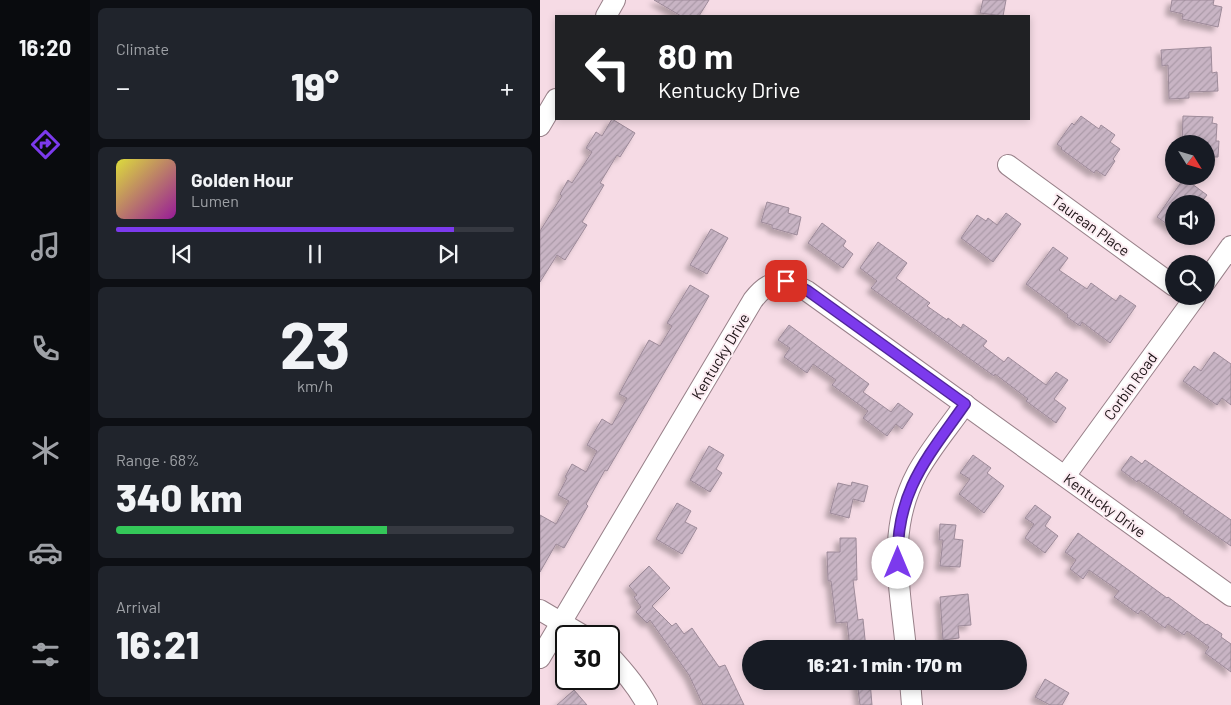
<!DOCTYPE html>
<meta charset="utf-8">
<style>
:root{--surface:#171b24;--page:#20242c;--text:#f1f3f6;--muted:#9ea1a6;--line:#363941;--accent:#7c3aed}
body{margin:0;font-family:Barlow,sans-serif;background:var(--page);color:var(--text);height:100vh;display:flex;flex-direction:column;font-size:19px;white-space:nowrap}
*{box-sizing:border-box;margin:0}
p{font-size:16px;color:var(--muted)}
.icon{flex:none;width:28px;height:28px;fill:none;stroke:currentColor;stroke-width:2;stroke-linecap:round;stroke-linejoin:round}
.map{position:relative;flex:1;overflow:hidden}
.sheet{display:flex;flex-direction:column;gap:8px;padding:8px;background:#0d0f14;width:450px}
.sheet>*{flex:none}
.banner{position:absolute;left:15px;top:15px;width:475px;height:105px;border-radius:0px;box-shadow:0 2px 8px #0003;background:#202124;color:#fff;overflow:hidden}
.needle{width:32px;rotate:127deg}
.controls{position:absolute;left:625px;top:135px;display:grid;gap:10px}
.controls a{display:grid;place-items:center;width:50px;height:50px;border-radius:50%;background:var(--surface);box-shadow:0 2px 8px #0003;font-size:25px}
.speed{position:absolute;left:15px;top:625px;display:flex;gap:10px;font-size:25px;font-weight:700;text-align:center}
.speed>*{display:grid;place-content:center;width:65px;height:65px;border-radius:50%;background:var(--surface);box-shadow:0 2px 8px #0003;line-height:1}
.speed .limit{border:2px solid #111;border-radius:8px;background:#fff;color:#111}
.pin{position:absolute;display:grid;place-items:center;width:42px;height:42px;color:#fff;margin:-21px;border-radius:10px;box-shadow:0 2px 8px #0006}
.me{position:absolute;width:55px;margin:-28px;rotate:0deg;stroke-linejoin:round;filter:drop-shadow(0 0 4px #0008)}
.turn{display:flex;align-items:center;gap:18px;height:105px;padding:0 20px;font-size:22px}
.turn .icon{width:65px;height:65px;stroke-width:2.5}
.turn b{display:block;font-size:35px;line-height:42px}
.big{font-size:38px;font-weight:800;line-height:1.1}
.sheet .widget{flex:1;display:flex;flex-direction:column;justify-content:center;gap:8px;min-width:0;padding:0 18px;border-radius:8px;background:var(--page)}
.sheet .dial{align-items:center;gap:0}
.dial b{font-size:65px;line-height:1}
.song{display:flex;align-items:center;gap:15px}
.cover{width:60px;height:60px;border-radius:8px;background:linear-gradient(135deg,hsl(60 70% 55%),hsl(300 70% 35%))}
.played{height:5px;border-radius:2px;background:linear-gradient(90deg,var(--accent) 85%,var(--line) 85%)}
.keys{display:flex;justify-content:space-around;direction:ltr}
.heat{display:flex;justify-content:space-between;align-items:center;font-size:28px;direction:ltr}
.charge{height:8px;border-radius:4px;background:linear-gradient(90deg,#34c759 68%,var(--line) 0)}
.trip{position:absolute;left:202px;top:640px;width:285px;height:50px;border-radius:25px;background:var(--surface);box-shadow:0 2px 8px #0003;font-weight:800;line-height:50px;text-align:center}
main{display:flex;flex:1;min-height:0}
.dock{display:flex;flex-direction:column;width:90px;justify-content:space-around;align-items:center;background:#090b0e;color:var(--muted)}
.dock .icon{width:35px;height:35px}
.dock .active{color:var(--accent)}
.dock b{font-size:22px;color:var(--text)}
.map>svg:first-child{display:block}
.building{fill:url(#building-hatch);stroke:#9d8a99;filter:url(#shadow)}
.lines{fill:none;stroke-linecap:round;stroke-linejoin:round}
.minor-casing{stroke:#988089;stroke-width:22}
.minor{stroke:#fff;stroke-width:20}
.route-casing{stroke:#51269a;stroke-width:12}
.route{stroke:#7c3aed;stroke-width:9}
.labels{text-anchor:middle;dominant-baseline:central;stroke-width:4;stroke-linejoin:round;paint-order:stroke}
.street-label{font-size:15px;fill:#1b1215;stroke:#fcecf2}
</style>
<main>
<nav class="dock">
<b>16:20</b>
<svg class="icon active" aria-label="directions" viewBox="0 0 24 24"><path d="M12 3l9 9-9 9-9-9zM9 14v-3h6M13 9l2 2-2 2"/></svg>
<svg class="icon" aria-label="music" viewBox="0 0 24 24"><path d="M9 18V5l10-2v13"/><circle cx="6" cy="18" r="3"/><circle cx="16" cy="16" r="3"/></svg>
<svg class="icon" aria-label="phone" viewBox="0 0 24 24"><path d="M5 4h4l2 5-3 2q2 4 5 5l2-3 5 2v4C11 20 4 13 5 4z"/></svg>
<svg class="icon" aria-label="climate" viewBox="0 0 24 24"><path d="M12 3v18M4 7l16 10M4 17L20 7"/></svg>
<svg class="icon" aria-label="car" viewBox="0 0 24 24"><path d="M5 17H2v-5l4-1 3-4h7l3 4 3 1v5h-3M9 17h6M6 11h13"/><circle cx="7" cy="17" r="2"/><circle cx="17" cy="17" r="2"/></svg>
<svg class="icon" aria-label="filters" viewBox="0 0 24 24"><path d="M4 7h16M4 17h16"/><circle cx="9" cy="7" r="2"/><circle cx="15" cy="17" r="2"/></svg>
</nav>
<section class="sheet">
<div class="widget"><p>Climate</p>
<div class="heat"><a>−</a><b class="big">19°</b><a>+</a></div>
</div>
<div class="widget">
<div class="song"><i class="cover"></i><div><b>Golden Hour</b><p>Lumen</p></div></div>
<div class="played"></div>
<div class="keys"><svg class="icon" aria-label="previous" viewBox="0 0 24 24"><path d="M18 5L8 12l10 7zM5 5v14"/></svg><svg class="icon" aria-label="pause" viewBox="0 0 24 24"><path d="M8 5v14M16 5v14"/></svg><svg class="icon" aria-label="next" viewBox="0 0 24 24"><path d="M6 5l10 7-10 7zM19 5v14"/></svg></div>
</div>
<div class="widget dial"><b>23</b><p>km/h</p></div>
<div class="widget"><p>Range · 68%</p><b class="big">340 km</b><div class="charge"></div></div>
<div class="widget"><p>Arrival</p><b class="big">16:21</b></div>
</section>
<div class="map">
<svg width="691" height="705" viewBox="0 0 691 705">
<defs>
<pattern id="building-hatch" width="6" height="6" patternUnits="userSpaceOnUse" patternTransform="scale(1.25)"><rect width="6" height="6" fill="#c8b4c4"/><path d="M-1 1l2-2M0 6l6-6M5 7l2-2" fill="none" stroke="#ab9aa8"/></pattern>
<filter id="shadow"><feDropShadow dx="-4.5" dy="4.5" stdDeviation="2.5" flood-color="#0004"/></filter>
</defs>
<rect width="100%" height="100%" fill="#f6dbe5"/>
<g class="building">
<path d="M114,0H169L159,16H141Z"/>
<path d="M443,0H466L463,16L440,13Z"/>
<path d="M632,0H674L673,5L682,7L678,27L642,19L643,14L630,11Z"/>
<path d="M671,47L672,73L677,72L678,91L649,92V98L629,99L628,65L622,66L621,50Z"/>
<path d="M541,116L559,129L561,125L575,135L570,142L580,149L573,159L575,161L565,176L556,170L554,173L521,149L522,148L517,144L532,123L534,125Z"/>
<path d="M643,116L673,117L672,123L677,124L676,141H679L678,157H666V144H642Z"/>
<path d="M72,119L95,133L80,157L77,155L60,183L64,185L42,222L47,225L25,260L17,255L0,282V231L22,196L20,194L28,180L32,183L52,152L46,148L56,132L62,136Z"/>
<path d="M644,178L667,195L660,204H634V229L617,217Z"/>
<path d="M227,202L249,208L248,213L261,217L257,235L232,228V225L221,222Z"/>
<path d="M466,213L481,224L453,262L421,238L437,215L446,221L448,218L457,225Z"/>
<path d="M282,223L306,241L303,246L313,254L303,268L268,243Z"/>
<path d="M171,229L188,238L167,274L150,265Z"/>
<path d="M338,242L367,263L356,278L390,303L387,306L407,320L408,318L421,328L423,324L447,341L443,346L464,362L468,357L506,385L516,372L528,380L514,399L526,408L516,423L486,401L488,399L455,374L454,376L331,288L337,281L320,268Z"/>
<path d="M513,247L528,258L519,270L547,289L551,283L576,301L580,295L596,306L570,343L542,322L540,326L527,317L528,315L486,284Z"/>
<path d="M150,285L169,296L67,471L65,470L46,504L48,506L24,548L16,544L0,572V515L16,524L29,501L18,495L27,478L25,477L32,464L46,472L57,451L47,445L52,436L62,419L72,425L87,398L79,394L91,372L109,340L120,346L132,326L127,323Z"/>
<path d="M249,325L329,384L323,392L351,412L358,403L373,414L362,429L356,424L347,436L323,418L328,411L292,385L296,380L273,364L267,373L244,357L250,348L238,340Z"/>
<path d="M674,352L691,364V405L682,398L677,405L643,381L654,366L661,371Z"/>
<path d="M169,446L184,455L176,469L182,473L170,492L150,480Z"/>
<path d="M433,455L451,468L447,473L464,486L444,513L419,494L430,479L420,473Z"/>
<path d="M591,456L602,464L605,460L691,520V546L643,513L644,511L615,491L598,480L597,482L581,470Z"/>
<path d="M312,482L328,486L324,502L313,499L309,518L290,513L298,483L311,486Z"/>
<path d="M137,503L151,511L145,522L157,528L142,554L116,539Z"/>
<path d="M495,505L511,517L505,526L518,536L505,553L485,538L494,524L485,518Z"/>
<path d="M400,524L416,525L414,539L423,540L420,567L400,566L403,540H399Z"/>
<path d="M538,533L627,598L628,597L666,625L667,624L682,634L681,637L691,644V672L665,653L669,647L647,631L644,635L628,624L625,628L601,610L598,614L574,597L579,591L549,570L543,579L530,569L536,560L525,552Z"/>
<path d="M300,538H316L317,580H313L318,620L323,619L326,649H310L307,622L296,623L291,581H288L287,552H300Z"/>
<path d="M109,566L130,588L112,606L132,626L136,623L144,634L152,628L179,667L185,665L204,705H163L149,675L110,620L107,623L96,612L101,607L94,597L97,595L89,586Z"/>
<path d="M428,594L431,625L418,626L419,638L403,640L400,597Z"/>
<path d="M505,679L529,693L522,705H510L495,697Z"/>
<path d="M317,681H330L332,705H320Z"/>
<path d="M34,690L47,705H17Z"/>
</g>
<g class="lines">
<g class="minor-casing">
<g id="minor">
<path d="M66,16L75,0"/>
<path d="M0,126L16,99"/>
<path d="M468,165L634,286"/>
<path d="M666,281L691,246"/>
<path d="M525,476L656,296"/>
<path d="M0,610L44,636"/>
<path d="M366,649C360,587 346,531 377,473C390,449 409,427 425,404"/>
<path d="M69,655C84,671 97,686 107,705"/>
<path d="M0,658L213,300C230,278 244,278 267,291L691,596"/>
<path d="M370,681L372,705"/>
</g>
</g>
<use href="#minor" class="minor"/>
</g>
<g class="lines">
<g class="route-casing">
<path id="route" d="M246,281L257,285L268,291L425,404C387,458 355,493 358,563"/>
</g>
<use href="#route" class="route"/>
</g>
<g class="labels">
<g class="street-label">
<text transform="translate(551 225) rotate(36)">Taurean Place</text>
<text transform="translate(180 356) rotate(-59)">Kentucky Drive</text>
<text transform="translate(590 386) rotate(-54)">Corbin Road</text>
<text transform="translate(565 505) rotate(36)">Kentucky Drive</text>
</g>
</g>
</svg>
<div class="controls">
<a><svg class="needle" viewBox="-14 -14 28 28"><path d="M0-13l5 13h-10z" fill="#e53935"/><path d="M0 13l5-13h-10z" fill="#9ea1a6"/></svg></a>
<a><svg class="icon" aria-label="sound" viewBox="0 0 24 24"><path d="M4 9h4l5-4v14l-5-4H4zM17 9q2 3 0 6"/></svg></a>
<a><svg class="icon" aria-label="search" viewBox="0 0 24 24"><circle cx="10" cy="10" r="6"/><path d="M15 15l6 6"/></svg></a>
</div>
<div class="speed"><div class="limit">30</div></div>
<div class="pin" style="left:246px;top:281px;background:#d93025"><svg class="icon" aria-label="arrive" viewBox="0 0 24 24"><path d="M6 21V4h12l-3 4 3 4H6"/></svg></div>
<svg class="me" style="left:358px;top:563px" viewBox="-20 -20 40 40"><circle r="19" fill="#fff"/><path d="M0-13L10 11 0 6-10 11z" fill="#7c3aed"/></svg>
<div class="trip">16:21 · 1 min · 170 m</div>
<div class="banner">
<div class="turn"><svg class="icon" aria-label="left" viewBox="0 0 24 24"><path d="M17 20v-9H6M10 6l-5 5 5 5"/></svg><div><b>80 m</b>Kentucky Drive</div></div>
</div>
</div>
</main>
